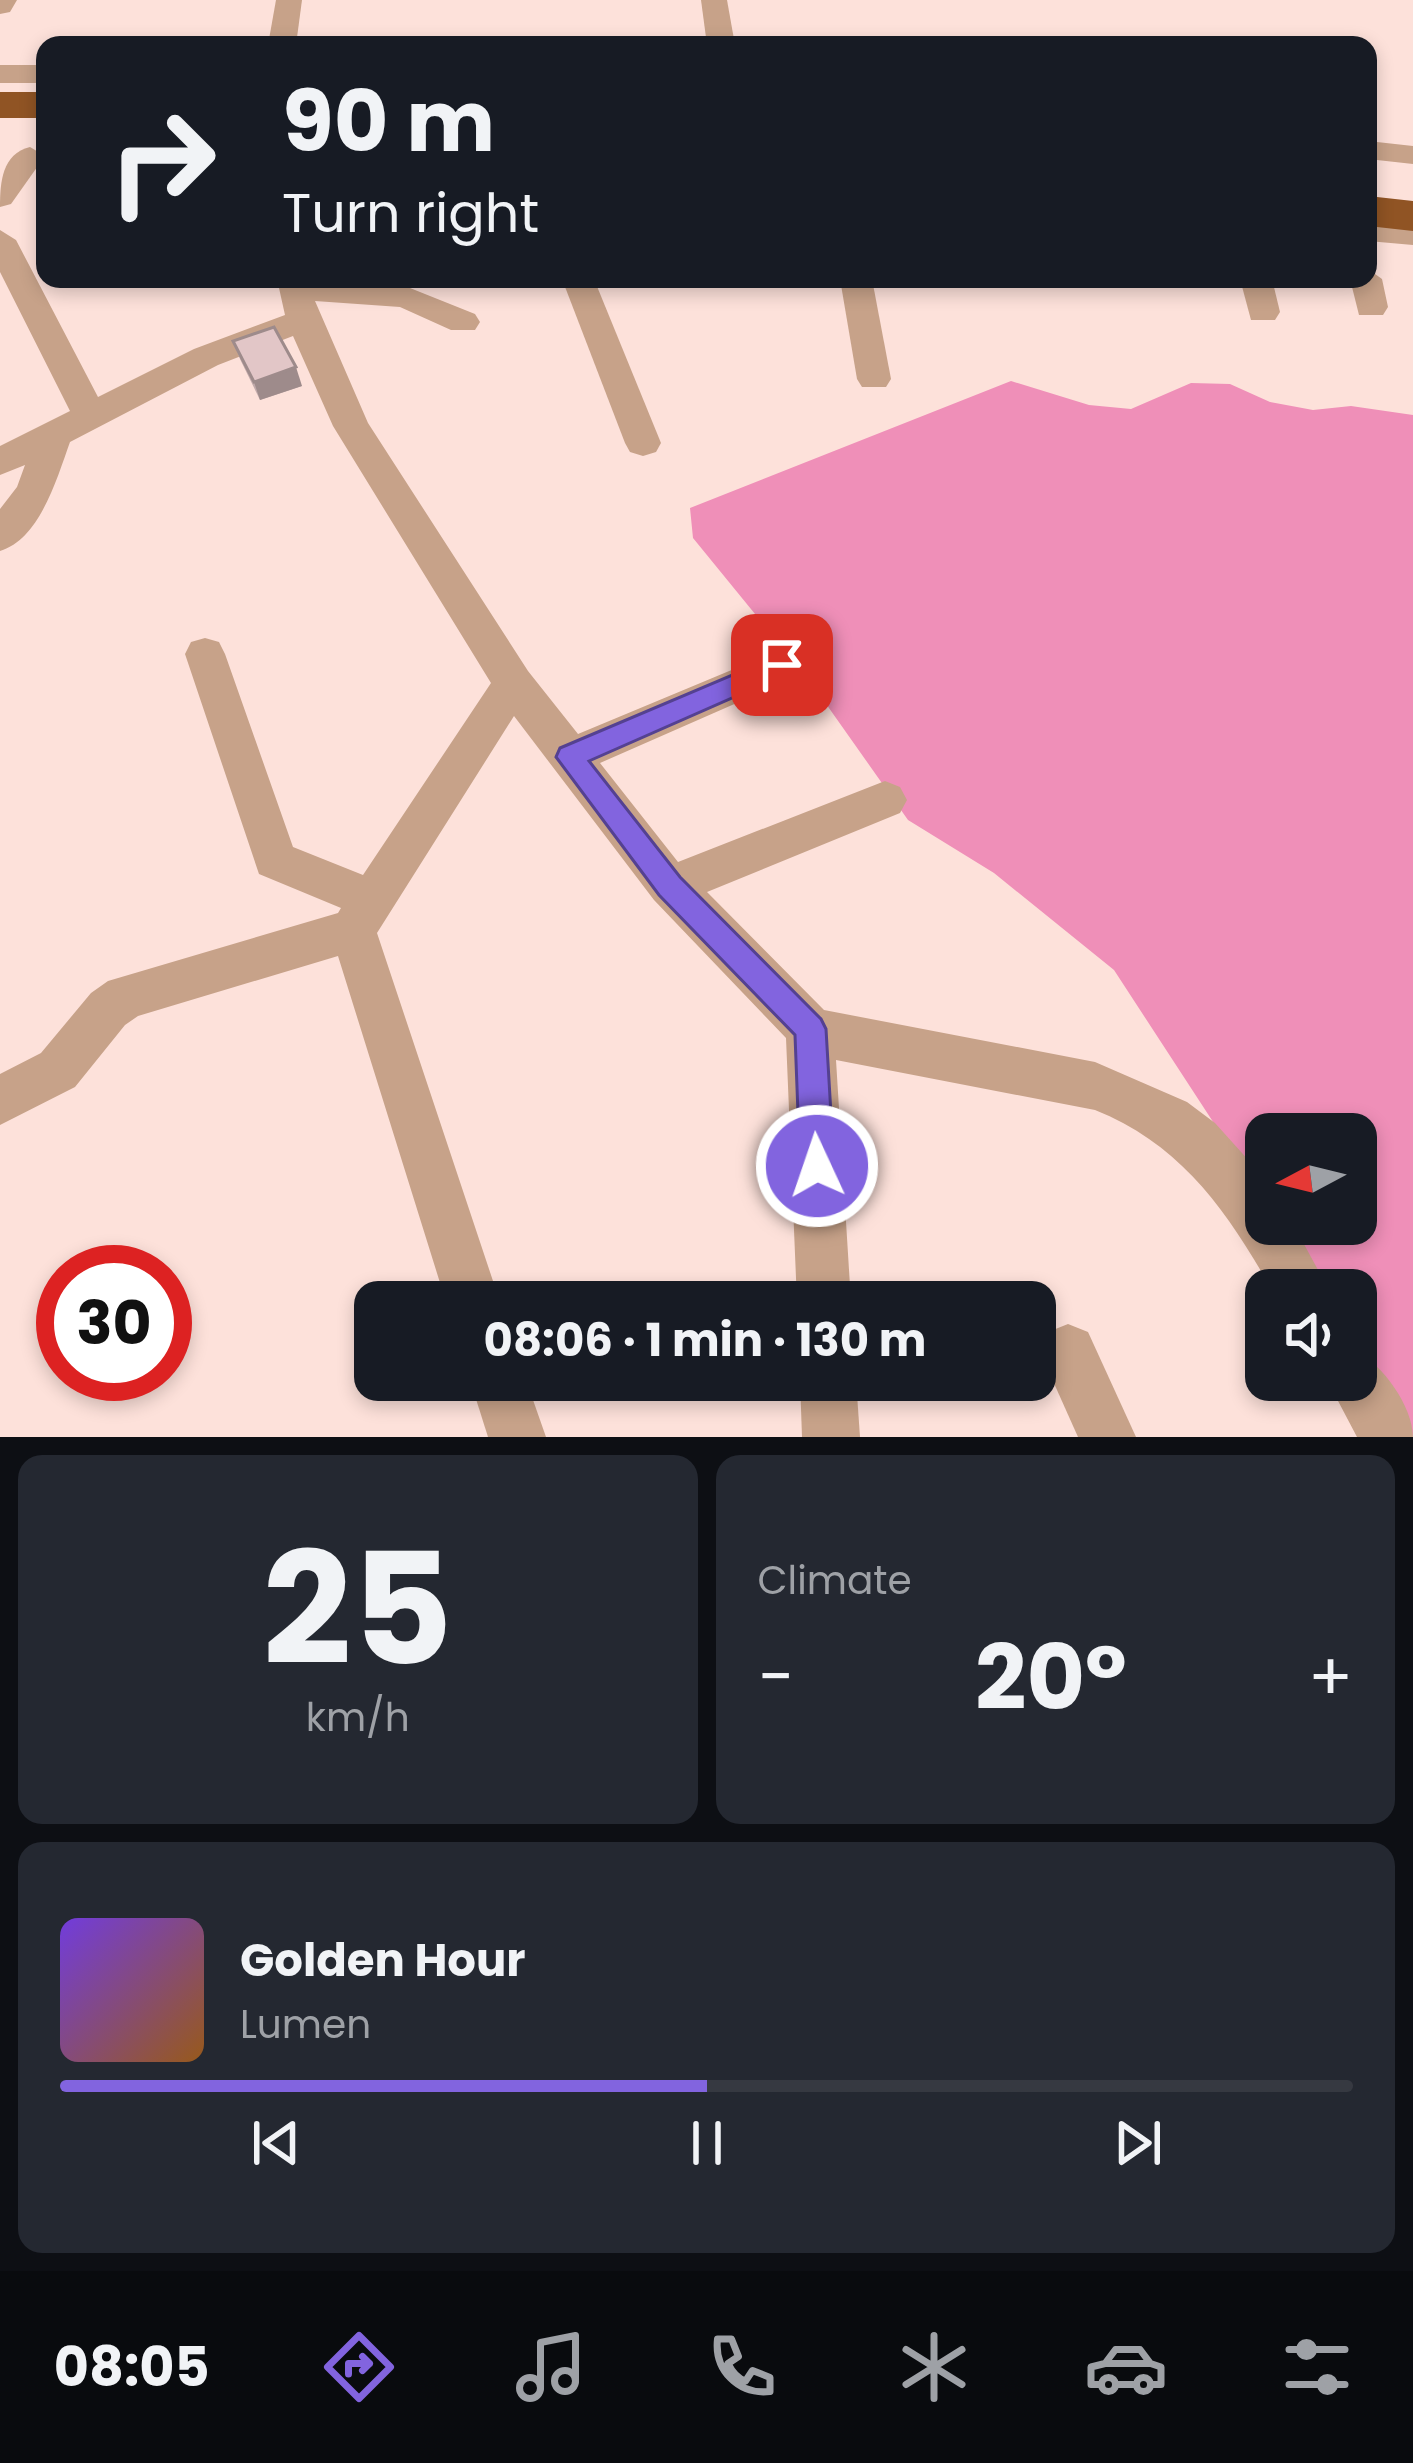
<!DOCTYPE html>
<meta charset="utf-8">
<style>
:root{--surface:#171b24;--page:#242831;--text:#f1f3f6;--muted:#9ea1a6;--line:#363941;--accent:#8264df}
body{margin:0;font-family:Poppins,sans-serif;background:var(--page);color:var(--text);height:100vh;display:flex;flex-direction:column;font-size:45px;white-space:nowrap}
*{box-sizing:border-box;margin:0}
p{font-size:39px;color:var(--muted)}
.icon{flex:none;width:66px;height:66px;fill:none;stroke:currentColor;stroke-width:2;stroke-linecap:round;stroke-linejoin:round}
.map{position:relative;height:1437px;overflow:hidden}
.sheet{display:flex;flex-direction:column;gap:18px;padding:18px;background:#0d0f14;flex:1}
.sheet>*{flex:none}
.top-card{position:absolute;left:36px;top:36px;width:1341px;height:252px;border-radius:24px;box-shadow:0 6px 18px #0003;background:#171b24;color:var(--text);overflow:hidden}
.needle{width:78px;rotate:263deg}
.tools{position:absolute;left:1245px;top:1113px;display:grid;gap:24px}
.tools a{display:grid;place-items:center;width:132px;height:132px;border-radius:24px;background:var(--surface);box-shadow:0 6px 18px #0003;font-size:60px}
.speed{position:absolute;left:36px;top:1245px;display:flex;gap:24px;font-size:60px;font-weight:700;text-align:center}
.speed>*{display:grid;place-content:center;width:156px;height:156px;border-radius:50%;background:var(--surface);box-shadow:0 6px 18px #0003;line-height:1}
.speed .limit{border:18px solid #d22;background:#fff;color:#111}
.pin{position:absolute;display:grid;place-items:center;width:102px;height:102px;color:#fff;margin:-51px;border-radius:24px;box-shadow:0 6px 18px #0006}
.me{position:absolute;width:132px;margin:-66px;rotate:357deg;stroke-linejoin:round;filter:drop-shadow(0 0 9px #0008)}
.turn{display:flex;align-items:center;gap:42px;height:252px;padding:0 48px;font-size:54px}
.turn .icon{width:156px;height:156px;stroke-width:2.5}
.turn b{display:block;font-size:84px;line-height:102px}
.big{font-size:90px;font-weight:700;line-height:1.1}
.sheet .widget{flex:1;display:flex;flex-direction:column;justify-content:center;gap:18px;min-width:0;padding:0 42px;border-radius:24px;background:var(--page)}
.sheet .dial{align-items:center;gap:0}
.dial b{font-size:156px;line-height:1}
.song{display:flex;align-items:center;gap:36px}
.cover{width:144px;height:144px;border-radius:18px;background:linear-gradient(135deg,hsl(260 70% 55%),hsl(30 70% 35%))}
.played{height:12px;border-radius:6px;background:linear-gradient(90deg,var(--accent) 50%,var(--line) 50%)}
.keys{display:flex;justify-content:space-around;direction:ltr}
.heat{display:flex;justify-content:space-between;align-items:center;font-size:66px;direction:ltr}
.sheet .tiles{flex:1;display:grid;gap:18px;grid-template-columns:1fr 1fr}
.widget:last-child{grid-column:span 2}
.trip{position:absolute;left:354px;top:1281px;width:702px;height:120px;border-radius:24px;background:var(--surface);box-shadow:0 6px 18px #0003;font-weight:700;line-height:120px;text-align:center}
.menu{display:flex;height:192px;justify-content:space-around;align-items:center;background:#090b0e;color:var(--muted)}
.menu .icon{width:84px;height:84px}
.menu .active{color:var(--accent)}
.menu b{font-size:54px;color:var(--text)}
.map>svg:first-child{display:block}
.water{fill:#ef8fb8}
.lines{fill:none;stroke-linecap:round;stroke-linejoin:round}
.minor{fill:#c7a289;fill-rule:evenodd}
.highway{fill:#905424;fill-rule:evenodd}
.wall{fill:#c2aaab}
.shaded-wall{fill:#9e8b8b}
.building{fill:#e2c6c7;stroke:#9e8b8b;stroke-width:3}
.route{fill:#8264df;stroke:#544191;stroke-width:3}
</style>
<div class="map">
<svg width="1413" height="1437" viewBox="0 0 1413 1437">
<rect width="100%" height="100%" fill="#fde1da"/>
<path class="water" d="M1011,381L1089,405L1131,409L1191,383L1230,384L1270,402L1313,410L1351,406L1413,415V1437L1356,1364V1290H1309L1266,1224H1356V1134H1266V1223L1234,1154L1114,970L994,873L908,820L812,684L693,538L690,508Z"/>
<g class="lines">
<g class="minor">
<path d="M0,0H17L10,12L0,14Z"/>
<path d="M276,0H302L296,45H268Z"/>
<path d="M701,0H727L735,45H707Z"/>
<rect x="0" y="65" width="45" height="18"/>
<path d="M1368,141L1413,146V164L1368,159Z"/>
<path d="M30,147L45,156L11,204L0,207C0,182 2,154 30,147Z"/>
<path d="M1368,221L1413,225V245L1368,241Z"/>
<path d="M0,230L16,240L98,397L194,349L285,315L277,279L405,286L475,314L480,322L475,330H451L400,307L315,301L368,423L528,671L578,734L782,649L796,653L802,665L796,677L600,763L678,862L885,781L900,787L907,800L900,813L707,892L824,1010L1095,1062L1187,1102L1215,1123L1260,1173L1266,1182V1224H1293L1329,1290H1272C1227,1211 1182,1145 1095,1110L836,1060L851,1302H797L786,1038L654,900L514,716L377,933L500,1302H446L338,956L138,1016L125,1025L75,1087L0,1125V1074L41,1053L91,993L108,981L338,913L341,908L259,874L185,654L191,642L205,638L219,642L225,654L293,847L363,875L491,683L333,426L293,336L218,365L70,442C57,478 40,539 0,551V509L17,487L25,465L0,475V446L70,411L0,272Z"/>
<path d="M1368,269L1382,279L1388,307L1383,315H1359L1350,279H1368Z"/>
<path d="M562,279H594L661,443L656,452L643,456L630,452L625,443Z"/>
<path d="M840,279H872L891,379L886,387H862L857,379Z"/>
<path d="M1240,279H1272L1280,312L1275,320H1251Z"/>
<path d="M1068,1324L1088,1332L1136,1437H1078L1040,1352L1048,1332Z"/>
<path d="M1356,1352C1382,1363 1413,1407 1413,1437H1357L1327,1380H1356Z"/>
<path d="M470,1380H526L546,1437H488Z"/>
<path d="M800,1380H856L860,1437H802Z"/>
</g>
<g class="highway">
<rect x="0" y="92" width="45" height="26"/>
<path d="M1368,196L1413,201V231L1368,226Z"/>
</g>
</g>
<path class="wall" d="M233,341L302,386L260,400L240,359Z"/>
<path class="shaded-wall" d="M296,367L302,386L260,400L254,382Z"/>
<path class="building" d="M274,327L296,367L254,382L233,341Z"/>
<path class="route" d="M782,654L791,657L795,665L791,672L589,761L680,877L821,1019L826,1029L834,1166L829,1178L817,1183L805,1178L800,1166L795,1035L659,895L556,757L560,748Z"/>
</svg>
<div class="tools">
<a><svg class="needle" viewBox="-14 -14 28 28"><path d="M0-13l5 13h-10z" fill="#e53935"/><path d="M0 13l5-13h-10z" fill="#9ea1a6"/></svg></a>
<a><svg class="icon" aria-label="sound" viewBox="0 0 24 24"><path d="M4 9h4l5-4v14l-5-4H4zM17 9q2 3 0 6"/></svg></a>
</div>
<div class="speed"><div class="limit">30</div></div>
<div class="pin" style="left:782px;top:665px;background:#d93025"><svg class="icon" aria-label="arrive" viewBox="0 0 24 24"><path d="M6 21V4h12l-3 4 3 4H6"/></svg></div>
<svg class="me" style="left:817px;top:1166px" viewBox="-20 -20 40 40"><circle r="17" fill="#8264df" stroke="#fff" stroke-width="3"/><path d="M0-11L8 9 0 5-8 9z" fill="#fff"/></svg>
<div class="trip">08:06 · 1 min · 130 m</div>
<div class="top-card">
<div class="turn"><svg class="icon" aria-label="right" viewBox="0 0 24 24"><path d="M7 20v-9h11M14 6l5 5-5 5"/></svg><div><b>90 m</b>Turn right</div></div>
</div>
</div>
<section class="sheet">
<div class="tiles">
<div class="widget dial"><b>25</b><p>km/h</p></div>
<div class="widget"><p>Climate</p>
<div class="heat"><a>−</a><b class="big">20°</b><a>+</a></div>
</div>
<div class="widget">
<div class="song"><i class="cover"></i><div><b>Golden Hour</b><p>Lumen</p></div></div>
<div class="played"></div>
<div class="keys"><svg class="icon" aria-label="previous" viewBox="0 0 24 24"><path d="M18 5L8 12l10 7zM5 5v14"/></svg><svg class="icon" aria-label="pause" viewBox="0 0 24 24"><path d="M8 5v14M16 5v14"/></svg><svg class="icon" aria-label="next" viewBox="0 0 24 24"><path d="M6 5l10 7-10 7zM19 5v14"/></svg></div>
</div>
</div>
</section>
<nav class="menu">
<b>08:05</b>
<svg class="icon active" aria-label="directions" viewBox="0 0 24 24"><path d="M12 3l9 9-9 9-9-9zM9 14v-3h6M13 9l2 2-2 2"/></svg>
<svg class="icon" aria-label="music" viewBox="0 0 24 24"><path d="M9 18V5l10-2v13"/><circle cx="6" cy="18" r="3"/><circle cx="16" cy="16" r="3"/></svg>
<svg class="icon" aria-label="phone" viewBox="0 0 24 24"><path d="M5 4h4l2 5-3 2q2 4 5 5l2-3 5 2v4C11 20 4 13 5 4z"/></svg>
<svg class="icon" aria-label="climate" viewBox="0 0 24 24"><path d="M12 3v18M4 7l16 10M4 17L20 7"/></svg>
<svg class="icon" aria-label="car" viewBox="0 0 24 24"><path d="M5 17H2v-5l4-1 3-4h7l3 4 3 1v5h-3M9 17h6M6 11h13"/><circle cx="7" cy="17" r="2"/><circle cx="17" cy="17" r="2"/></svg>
<svg class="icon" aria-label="filters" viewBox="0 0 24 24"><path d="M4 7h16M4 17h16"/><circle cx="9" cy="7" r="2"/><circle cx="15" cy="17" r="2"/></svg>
</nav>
